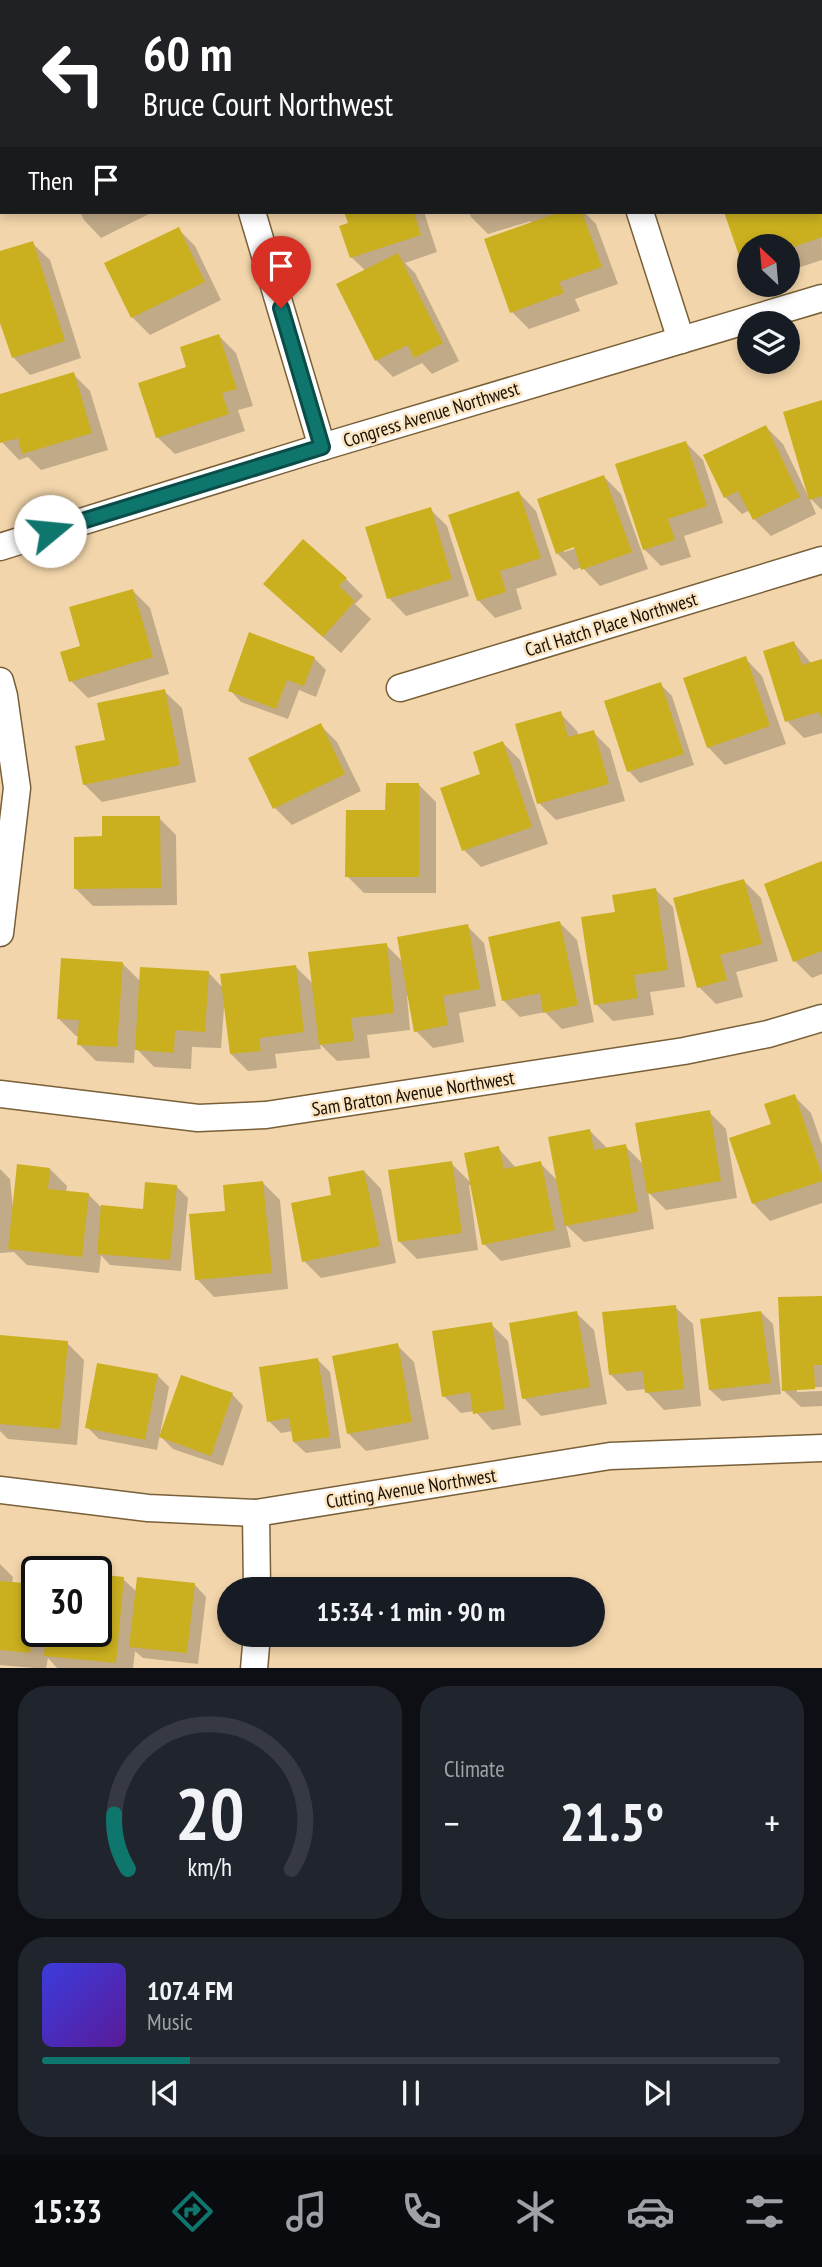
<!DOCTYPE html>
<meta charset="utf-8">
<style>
:root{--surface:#171b24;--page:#20242c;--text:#f1f3f6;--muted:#9ea1a6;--line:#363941;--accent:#0f766e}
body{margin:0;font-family:"PT Sans Narrow",sans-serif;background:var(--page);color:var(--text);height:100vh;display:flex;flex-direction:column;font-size:26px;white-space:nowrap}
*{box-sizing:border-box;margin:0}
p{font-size:23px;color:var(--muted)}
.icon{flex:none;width:38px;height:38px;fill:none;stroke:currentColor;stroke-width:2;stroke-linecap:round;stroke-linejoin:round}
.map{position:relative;height:1668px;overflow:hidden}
.panel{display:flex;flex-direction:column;gap:18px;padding:18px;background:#0d0f14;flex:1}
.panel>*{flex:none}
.top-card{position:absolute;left:0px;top:0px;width:822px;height:214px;box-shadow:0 4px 10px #0003;background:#202124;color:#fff;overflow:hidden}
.needle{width:46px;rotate:334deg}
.buttons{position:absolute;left:737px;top:234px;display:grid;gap:14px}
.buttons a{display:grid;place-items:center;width:63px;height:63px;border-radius:50%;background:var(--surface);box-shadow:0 4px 10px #0003;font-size:35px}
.speed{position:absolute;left:21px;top:1556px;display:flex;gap:14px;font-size:35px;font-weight:700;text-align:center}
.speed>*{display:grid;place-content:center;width:91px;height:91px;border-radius:50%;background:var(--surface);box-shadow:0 4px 10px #0003;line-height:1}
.speed .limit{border:4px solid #111;border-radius:10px;background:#fff;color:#111}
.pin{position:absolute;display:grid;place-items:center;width:60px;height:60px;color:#fff;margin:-72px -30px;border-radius:50% 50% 50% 0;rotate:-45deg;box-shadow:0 0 7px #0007}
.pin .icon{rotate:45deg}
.me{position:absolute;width:77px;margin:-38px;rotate:73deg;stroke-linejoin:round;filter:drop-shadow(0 0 5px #0008)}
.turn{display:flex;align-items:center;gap:24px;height:147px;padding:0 28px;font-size:32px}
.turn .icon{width:91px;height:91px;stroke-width:2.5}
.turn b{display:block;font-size:49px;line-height:60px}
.then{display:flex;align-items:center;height:66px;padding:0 28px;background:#0003;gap:14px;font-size:26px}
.big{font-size:52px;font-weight:700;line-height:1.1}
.panel .card{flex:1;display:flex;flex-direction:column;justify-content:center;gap:10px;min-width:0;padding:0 24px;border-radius:28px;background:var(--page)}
.panel .dial{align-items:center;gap:0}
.dial svg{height:182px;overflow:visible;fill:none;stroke:var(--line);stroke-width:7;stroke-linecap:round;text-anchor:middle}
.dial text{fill:var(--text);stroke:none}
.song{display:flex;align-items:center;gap:21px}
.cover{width:84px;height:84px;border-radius:10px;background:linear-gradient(135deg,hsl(240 70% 55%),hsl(270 70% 35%))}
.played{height:7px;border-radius:4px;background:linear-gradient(90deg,var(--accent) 20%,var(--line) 20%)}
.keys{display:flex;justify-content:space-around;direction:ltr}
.heat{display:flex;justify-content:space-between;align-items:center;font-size:38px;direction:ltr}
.panel .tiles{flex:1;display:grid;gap:18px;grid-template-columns:1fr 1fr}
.card:last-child{grid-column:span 2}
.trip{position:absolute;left:217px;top:1577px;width:388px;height:70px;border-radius:35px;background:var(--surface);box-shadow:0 4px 10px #0003;font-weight:700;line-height:70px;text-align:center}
.tab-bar{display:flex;height:112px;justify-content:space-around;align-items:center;background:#090b0e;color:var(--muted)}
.tab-bar .icon{width:49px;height:49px}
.tab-bar .active{color:var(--accent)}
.tab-bar b{font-size:32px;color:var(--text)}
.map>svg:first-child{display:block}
.shadow{fill:#0003;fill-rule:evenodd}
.building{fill:#cab01f}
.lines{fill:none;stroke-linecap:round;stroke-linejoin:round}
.minor-casing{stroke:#796038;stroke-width:29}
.minor{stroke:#fff;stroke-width:26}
.route-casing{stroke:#0a4d48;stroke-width:18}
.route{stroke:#0f766e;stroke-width:12}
.labels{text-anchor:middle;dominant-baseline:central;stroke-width:5;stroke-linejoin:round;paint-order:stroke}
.street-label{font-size:19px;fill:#190f02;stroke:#fae4c1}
</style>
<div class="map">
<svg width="822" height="1669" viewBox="0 0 822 1669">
<rect width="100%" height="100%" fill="#f2d5aa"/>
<g class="shadow">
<path d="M95,0H173L174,2H93Z"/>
<path d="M229,0H316L228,2Z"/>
<path d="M388,0H484V2H389Z"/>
<path d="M670,0H758V2H671Z"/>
<path d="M0,159L2,161L0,209Z"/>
<path d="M821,172L822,260L788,271V247H749V269L743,263L725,212H821Z"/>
<path d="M80,212H153L101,238L84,220Z"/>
<path d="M346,212H424L437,252L405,263L415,273L459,361L432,374L422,363L393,377L376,360L366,271L351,257L350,224Z"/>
<path d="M469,212H584L596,224L618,284L575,299L580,311L529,329L512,312L531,221L488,234L471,217Z"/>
<path d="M178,229L195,246L221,300L150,335L132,317L106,264Z"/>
<path d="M32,243L50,260L81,358L30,375L13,357L0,317V253Z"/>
<path d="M219,336L236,353L253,406L238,410L245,431L175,454L157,437L188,368Z"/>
<path d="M73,374L90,391L108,450L41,470L28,457L19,460L2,442L0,437V395Z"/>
<path d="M822,402V510L809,497L816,514L771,536L754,519L750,510L742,514L725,497L766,427L783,444L808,496L810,495Z"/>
<path d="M686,443L703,460L723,523L684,536L691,557L661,566L644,549Z"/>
<path d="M604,477L621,494L648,569L600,586L582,567L574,570L557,553ZM581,542L583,546L564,552V549Z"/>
<path d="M519,493L536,511L557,575L516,589L522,609L495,618L478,600Z"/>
<path d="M430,509L447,526L469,596L406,616L389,598Z"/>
<path d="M346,579L363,596L355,604L371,619L341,653L282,601Z"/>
<path d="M133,591L150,608L169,674L88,698L71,681Z"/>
<path d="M794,643L812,664L822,661V733L804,738L787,721Z"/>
<path d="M314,658L326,670L316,697L299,690L288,719L241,702L230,690Z"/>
<path d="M745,658L762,676L786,744L725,765L708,747Z"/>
<path d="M660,684L672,696L694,765L640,783L629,771Z"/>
<path d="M164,691L182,708L196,782L102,802L84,784L107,741Z"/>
<path d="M560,713L577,731L579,736L593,732L610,749L625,801L556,820L539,803Z"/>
<path d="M320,725L337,742L361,791L292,825L275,808Z"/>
<path d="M503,743L520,760L548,844L481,867L464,850Z"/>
<path d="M419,785L436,802V893H364L347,876L387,812Z"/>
<path d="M159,818L176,835L177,905L93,906L76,889L104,838Z"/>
<path d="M822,863V974L812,978L795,961Z"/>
<path d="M744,881L761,898L778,961L736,972L743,997L716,1004L699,987Z"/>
<path d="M656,890L673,907L685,987L650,992L654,1015L613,1021L596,1004Z"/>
<path d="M560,923L577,940L594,1022L562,1029L545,1012L520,1017L503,1000Z"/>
<path d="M467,926L484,943L496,1006L459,1013L464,1042L433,1048L416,1031L410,996H407L410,1030L367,1035L370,1058L337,1061L320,1044L321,1049L275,1054L277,1068L248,1071L231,1054L226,1008H224L221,1048L192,1047L191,1069L154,1067L135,1047L134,1063L96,1061L79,1044L80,1036H76L58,1018L122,963L141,982L208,972L223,988L296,967L314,985L386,945L404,963Z"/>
<path d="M794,1096L811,1113L822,1145V1203L770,1221L753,1203L773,1125Z"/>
<path d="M709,1112L726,1129L737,1198L666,1210L648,1192L654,1229L584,1242L566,1225L571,1247L501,1261L484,1244L472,1185H469L478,1250L417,1259L400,1242L451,1163L472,1184L498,1148L516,1168L540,1163L559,1182L590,1131L607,1148L625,1146L643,1164Z"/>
<path d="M0,1169L10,1179L13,1208L50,1169L67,1186L66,1192L89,1195L101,1207L144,1211L176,1186L188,1198L181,1271L110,1265L101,1255L99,1273L27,1265L14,1252L0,1253Z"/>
<path d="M364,1171L381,1189L396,1263L321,1278L304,1261L333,1196Z"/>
<path d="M263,1183L280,1200L288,1289L214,1297L197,1279L227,1212Z"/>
<path d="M822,1297V1387L797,1388V1392L822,1391V1406L801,1407L781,1388L783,1387Z"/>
<path d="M675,1307L693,1324L701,1406L664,1410L647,1392L646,1389L627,1391L610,1374Z"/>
<path d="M761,1312L773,1324L781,1394L722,1401L710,1390Z"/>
<path d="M576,1313L594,1330L607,1404L541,1416L524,1398Z"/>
<path d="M491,1324L508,1341L521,1425L492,1430L475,1411L461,1413L444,1396Z"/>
<path d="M0,1337L67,1343L84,1360L77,1445L8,1439L0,1431Z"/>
<path d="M397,1345L414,1362L429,1439L366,1451L348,1433Z"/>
<path d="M318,1360L330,1372L341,1448L306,1453L294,1442L293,1431L281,1433L269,1421Z"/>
<path d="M157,1375L169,1387L157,1450L99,1439L87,1427Z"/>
<path d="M232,1394L243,1406L223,1466L173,1449L160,1436Z"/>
<path d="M0,1564L13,1577L12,1584L37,1587V1631H96L123,1579L137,1592L195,1585L206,1597L198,1664L143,1658L135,1651L133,1669H58L48,1658L46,1669L0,1665Z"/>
</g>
<g class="building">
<path d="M344,212H414L421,235L350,258L339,226L348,223Z"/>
<path d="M560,212H582L602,267L559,282L564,293L510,313L484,239Z"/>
<path d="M724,212H822V237L788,249V247H749V262L742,264Z"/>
<path d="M179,227L205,282L131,318L104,263Z"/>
<path d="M33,241L65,341L12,358L0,323V251Z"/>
<path d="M398,253L443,343L414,358L408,345L375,361L336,284Z"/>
<path d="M219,334L237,389L222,393L229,414L156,438L138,383L186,367L180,347Z"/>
<path d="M74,372L92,433L22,454L18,438L0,443V394Z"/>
<path d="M822,400V496L809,500L783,412Z"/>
<path d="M766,425L800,497L753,520L738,491L724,498L703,455Z"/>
<path d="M686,441L707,506L668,519L675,540L643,550L615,464Z"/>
<path d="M604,475L632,552L581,570L574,547L556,554L537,499Z"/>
<path d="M519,491L541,558L500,571L506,592L477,601L448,515Z"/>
<path d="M431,507L452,579L387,599L365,527Z"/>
<path d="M303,539L347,578L339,586L355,601L323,637L263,584Z"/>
<path d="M133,589L153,657L69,682L60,652L80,646L69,607Z"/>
<path d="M249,632L315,657L304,686L287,680L276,709L228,691Z"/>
<path d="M794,641L802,665L822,659V718L819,712L785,722L763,651Z"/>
<path d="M746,656L770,726L707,748L683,678Z"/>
<path d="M661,682L684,754L627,772L604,701Z"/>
<path d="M165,689L180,765L83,785L75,746L105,740L97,703Z"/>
<path d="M561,711L568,737L594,730L609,784L537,804L515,724Z"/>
<path d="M321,723L345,774L273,809L248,758Z"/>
<path d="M503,741L532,827L462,851L440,788L480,774L473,752Z"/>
<path d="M386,783H419V877H345L346,810H385Z"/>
<path d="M102,816H160L161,888L74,889V837L102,836Z"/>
<path d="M822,861V951L793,962L764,884Z"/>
<path d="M744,879L762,944L720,955L727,980L697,988L673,898Z"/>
<path d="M656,888L668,970L634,975L638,998L594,1005L581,917L615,912L612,895Z"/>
<path d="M560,921L578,1005L543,1013L540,993L502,1001L488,937Z"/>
<path d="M468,924L480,989L443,996L448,1025L414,1032L397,937Z"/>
<path d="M387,943L394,1013L351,1018L354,1041L319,1045L308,952Z"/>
<path d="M61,958L123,962L117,1047L77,1045L79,1020L57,1019Z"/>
<path d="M296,965L304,1032L259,1038L261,1051L230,1054L220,974Z"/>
<path d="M140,967L209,971L205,1032L175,1030L174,1053L135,1050Z"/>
<path d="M795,1094L822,1175V1181L752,1204L729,1138L771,1124L764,1104Z"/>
<path d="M710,1110L721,1181L647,1194L635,1123Z"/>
<path d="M590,1129L594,1150L626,1144L638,1212L565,1226L548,1137Z"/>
<path d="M499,1146L504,1169L541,1161L555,1230L482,1245L464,1153Z"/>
<path d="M452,1161L462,1233L398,1242L388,1170Z"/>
<path d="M17,1164L50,1168L48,1189L89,1193L82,1257L8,1249Z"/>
<path d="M364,1170L380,1246L302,1262L291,1203L331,1195L328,1177Z"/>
<path d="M263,1181L272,1273L195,1280L189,1214L225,1211L223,1185Z"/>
<path d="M145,1182L177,1185L170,1260L97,1254L101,1205L143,1209Z"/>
<path d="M822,1296V1365H814L815,1389L782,1391L778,1297Z"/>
<path d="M676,1305L684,1389L645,1393L643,1371L609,1375L602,1312Z"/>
<path d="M577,1311L590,1387L522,1399L509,1323Z"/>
<path d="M761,1311L771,1383L709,1390L700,1319Z"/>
<path d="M492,1322L505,1409L473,1414L470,1392L442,1397L432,1331Z"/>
<path d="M0,1335L68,1341L60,1429L0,1424Z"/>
<path d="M398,1343L412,1422L347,1434L332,1356Z"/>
<path d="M318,1358L330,1437L293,1442L289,1418L267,1422L259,1367Z"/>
<path d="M97,1363L158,1374L145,1440L85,1428Z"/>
<path d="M181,1375L233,1393L211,1456L159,1437Z"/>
<path d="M96,1574L124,1577L116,1663L44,1656L46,1631H96Z"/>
<path d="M137,1577L195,1583L187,1653L129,1647Z"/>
<path d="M0,1581L37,1584L30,1653L0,1650Z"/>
</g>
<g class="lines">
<g class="minor-casing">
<g id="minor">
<path d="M575,0V2"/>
<path d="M252,212L322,447"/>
<path d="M640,212L681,340"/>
<path d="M0,547L322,447L822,298"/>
<path d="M0,681L4,696L17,788L0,933"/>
<path d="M400,688L822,560"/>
<path d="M0,1094L198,1118L266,1115L684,1051L768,1034L822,1018"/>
<path d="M0,1490L148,1508L256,1513L610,1456L822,1448"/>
<path d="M256,1513L257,1589"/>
<path d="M254,1669L257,1634"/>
</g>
</g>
<use href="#minor" class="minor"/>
</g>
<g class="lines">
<g class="route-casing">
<path id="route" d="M50,531L322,447L281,308"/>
</g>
<use href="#route" class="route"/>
</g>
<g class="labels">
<g class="street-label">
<text transform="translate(431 414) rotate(-17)">Congress Avenue Northwest</text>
<text transform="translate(611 624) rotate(-17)">Carl Hatch Place Northwest</text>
<text transform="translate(413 1093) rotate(-9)">Sam Bratton Avenue Northwest</text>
<text transform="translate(411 1488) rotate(-9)">Cutting Avenue Northwest</text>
</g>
</g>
</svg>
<div class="buttons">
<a><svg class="needle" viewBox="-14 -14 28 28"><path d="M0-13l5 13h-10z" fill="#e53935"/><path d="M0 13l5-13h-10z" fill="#9ea1a6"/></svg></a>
<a><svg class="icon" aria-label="layers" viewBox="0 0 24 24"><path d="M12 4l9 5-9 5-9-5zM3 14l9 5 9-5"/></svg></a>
</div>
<div class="speed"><div class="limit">30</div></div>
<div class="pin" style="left:281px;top:308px;background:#d93025"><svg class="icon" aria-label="arrive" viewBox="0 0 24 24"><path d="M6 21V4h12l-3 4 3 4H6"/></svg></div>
<svg class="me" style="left:50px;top:531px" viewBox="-20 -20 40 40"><circle r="19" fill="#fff"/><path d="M0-13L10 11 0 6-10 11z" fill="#0f766e"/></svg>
<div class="trip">15:34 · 1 min · 90 m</div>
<div class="top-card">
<div class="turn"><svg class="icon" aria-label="left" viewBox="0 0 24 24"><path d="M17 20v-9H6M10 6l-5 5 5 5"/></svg><div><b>60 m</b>Bruce Court Northwest</div></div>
<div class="then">Then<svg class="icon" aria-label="arrive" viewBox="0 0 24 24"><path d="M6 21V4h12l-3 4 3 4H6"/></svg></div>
</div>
</div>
<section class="panel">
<div class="tiles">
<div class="card dial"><svg viewBox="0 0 100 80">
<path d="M14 69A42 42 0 1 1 86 69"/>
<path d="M14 69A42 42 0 0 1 8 45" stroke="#0f766e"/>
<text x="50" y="56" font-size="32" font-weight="700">20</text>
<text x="50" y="72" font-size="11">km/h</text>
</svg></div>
<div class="card"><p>Climate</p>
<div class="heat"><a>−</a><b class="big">21.5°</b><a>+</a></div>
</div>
<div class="card">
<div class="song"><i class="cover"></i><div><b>107.4 FM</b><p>Music</p></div></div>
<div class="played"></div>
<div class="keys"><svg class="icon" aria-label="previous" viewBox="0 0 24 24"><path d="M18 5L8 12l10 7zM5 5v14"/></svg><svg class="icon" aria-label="pause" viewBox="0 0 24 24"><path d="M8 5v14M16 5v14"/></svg><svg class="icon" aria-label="next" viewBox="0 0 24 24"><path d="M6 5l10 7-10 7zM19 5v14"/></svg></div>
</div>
</div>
</section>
<nav class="tab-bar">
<b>15:33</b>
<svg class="icon active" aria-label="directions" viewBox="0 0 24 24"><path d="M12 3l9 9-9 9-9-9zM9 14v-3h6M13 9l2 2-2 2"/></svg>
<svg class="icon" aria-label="music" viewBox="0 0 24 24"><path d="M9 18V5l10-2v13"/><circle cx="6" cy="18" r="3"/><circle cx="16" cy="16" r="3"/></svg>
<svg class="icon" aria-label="phone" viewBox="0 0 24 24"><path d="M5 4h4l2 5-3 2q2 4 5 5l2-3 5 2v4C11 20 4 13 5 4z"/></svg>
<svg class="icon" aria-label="climate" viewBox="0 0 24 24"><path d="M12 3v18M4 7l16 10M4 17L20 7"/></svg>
<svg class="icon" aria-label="car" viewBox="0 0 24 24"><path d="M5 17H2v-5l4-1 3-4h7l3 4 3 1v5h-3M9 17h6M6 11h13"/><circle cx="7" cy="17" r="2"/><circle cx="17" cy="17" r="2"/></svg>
<svg class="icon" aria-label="filters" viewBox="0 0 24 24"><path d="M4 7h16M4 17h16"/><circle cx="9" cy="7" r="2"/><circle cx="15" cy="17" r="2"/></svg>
</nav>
